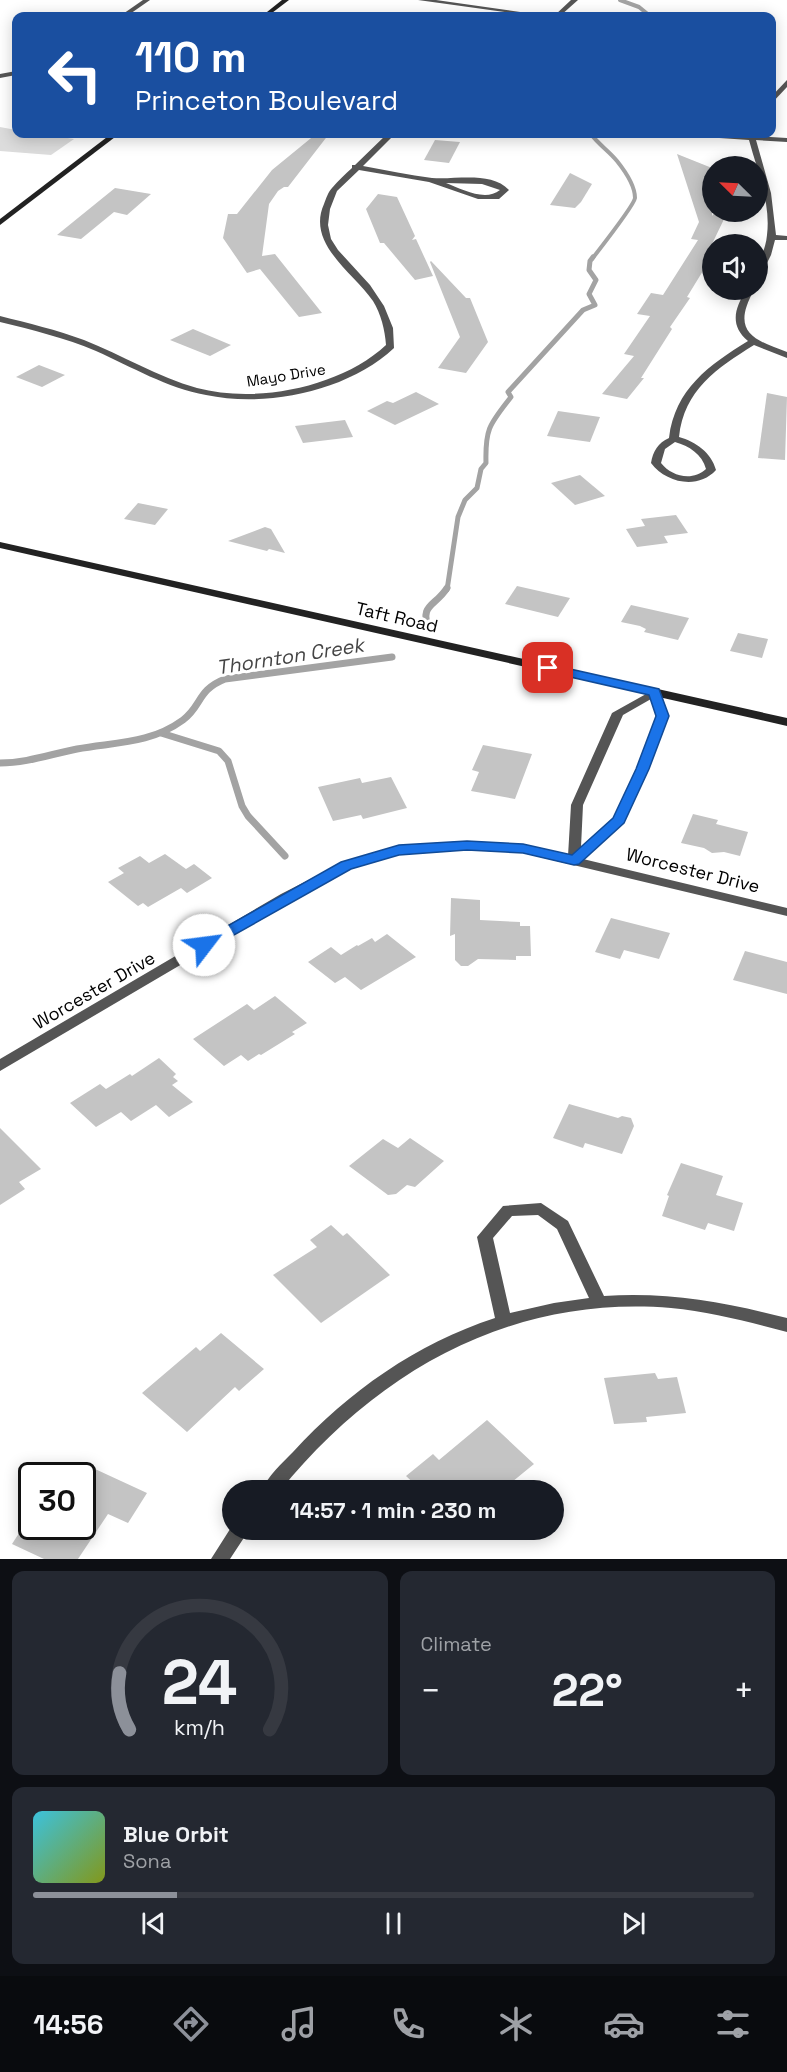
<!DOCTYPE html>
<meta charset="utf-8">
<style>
:root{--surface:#171b24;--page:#242831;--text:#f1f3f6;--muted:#9ea1a6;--line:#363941;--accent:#8c9099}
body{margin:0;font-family:"Space Grotesk",sans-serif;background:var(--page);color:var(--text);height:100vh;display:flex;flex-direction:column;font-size:22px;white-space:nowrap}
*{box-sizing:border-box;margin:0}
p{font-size:20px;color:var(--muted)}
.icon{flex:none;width:33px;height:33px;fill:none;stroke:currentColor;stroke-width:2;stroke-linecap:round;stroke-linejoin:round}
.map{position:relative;height:1559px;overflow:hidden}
.side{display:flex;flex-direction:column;gap:12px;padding:12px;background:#0d0f14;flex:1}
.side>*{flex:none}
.banner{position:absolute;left:12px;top:12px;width:764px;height:126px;border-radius:12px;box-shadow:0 3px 15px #0003;background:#1a4fa0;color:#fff;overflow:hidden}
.needle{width:39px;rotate:294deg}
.controls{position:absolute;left:702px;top:156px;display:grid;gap:12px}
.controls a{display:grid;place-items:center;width:66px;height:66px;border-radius:50%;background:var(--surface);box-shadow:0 3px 15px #0003;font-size:30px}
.speed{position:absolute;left:18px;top:1462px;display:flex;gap:12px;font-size:30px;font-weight:700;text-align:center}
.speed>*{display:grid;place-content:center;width:78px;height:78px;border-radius:50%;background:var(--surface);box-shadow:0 3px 15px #0003;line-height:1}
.speed .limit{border:3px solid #111;border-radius:9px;background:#fff;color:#111}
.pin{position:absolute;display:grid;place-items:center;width:51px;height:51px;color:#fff;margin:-26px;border-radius:12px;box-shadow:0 3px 9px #0006}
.me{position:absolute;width:66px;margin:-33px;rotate:60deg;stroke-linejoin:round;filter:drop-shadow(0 0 4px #0008)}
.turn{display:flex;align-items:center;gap:21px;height:126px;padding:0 24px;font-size:27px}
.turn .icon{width:78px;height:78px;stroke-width:2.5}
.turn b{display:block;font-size:42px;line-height:51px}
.big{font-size:45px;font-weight:600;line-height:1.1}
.side .card{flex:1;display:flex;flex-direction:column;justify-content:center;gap:9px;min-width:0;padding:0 21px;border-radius:12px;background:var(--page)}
.side .dial{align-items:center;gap:0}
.dial svg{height:156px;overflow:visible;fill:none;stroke:var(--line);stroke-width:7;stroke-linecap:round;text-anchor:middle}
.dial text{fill:var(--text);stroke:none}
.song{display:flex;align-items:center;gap:18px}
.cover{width:72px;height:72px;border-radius:9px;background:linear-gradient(135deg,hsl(190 70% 55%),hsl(70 70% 35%))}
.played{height:6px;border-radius:3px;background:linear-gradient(90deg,var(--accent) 20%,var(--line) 20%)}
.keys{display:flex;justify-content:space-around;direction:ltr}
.heat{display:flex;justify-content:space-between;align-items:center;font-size:33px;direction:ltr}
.side .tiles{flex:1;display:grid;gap:12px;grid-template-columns:1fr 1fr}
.card:last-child{grid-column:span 2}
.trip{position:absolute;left:222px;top:1480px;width:342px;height:60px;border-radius:30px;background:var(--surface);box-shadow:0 3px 15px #0003;font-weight:600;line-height:60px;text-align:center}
.menu{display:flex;height:96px;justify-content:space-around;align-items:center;background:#090b0e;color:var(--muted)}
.menu .icon{width:42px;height:42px}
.menu .selected{color:var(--accent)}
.menu b{font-size:27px;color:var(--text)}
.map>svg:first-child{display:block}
.green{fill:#dcdcdc}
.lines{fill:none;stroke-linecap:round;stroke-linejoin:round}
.stream-far2{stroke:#a3a3a3;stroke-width:4}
.stream-far1{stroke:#a3a3a3;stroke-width:5}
.stream{stroke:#a3a3a3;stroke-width:7}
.building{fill:#c4c4c4}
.street{fill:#555;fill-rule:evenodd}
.secondary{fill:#222;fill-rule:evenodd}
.route{fill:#1a73e8;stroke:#114b97;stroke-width:1.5}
.labels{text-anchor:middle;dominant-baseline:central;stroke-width:6;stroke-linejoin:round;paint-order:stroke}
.far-street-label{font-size:15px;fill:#000;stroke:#fff}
.street-label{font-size:18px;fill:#000;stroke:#fff}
.water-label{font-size:20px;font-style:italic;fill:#444;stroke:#fff}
</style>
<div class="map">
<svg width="787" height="1559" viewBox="0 0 787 1559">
<rect width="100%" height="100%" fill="#fff"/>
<path class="green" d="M0,127L16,130V134H40L74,139L51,155L0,151Z"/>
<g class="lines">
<g class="stream-far2">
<path d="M620,0L639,7L650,16"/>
<path d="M591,134C598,144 609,151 617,161C625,171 635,185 635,198C634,205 599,250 592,259"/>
</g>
<path class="stream-far1" d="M447,590L458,517L465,500L477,488L481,469L486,463C485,428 490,424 511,397L508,392L583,310L595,305L589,294L596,280L589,270L590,261L593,257"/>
<g class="stream">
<path d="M429,630C419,604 435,607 447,588"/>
<path d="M161,733L219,751L228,761L242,806L248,816L285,856"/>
<path d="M0,763C27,763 51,754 77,749C116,742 150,744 183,720C202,706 197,690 225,679L392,657"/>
</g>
</g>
<g class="building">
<path d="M316,134H329L288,187H284L278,191L269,204L262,256L275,254L322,313L299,317L260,269L247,273L223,238L228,214H237L272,170Z"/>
<path d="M435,140L460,142L449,163L424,160Z"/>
<path d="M677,154L712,168V216L715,212L726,215L712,244V252H710L706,261H709L687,297L690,298L670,327L672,329L641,378H644L627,399L602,394L634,356L624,354L650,316L637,314L651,293L663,295L698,240L691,239L699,222Z"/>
<path d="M570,173L592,184L581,202L575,208L550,205Z"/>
<path d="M115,188L151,194L127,215L114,212L81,239L57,235Z"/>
<path d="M378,194L397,197L415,236L412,240L416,239L433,276L415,280L384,243H380L366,209Z"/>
<path d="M431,261L466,298H470L488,342L466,373L438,368L460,337L430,262Z"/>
<path d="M193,329L231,345L210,356L170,340Z"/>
<path d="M39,365L65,375L42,387L16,377Z"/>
<path d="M416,392L439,404L395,425L367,411L387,401L393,403Z"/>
<path d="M767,393L787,397L785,460L758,458Z"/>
<path d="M558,411L600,417L590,442L547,436Z"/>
<path d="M345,420L353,437L303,443L295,426Z"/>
<path d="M580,475L605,496L575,505L551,483Z"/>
<path d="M138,503L168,509L155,525L124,519Z"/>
<path d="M676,515L688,533L664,536L668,543L637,547L626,529L645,526L641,519Z"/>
<path d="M265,527L271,529L285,553L269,549L267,551L228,541Z"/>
<path d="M517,586L570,598L558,617L505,604Z"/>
<path d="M631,605L689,618L678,640L644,632L646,629L640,626L621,622Z"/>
<path d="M738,633L768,639L762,658L730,651Z"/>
<path d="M483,745L532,754L515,799L471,791L479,772L472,770Z"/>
<path d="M391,777L407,808L363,819L361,815L333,821L318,787L360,778L362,783Z"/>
<path d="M693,814L718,820L716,824L748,832L740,856L724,852L712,853L704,848L681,843Z"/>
<path d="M165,854L186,869L194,864L212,878L187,893L181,888L148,907L143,903L138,906L108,882L124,873L118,868L140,856L149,863Z"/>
<path d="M451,898L480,900V920L520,922V926H530L531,956H516V960L478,959L468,966H461L455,960V934L450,936Z"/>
<path d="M611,918L670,933L659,959L624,950L620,959L595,952Z"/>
<path d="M387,934L416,957L361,990L345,977L335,983L308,962L331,947L341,955L357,945L358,946L372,938L375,942Z"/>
<path d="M745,951L787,962V994L733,980Z"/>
<path d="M275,996L307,1023L292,1032L295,1034L261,1055L259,1054L248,1061L241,1055L224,1066L193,1039L247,1004L254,1010Z"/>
<path d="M159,1058L176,1074L173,1077L178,1081L172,1085L193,1102L169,1117L156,1105L131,1121L121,1112L96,1127L70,1103L100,1084L106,1089L130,1074L132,1076Z"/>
<path d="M569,1104L618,1118L622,1116L631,1118L634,1126L622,1154L585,1143L583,1148L553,1138Z"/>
<path d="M0,1128L41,1169L19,1182L25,1189L0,1205Z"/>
<path d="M410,1138L444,1161L415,1187L407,1185L396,1194L388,1195L349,1166L383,1139L398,1148Z"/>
<path d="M681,1163L723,1176L716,1195L743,1203L734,1231L708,1223L705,1230L662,1216L669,1196L667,1195Z"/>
<path d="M331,1225L343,1236L347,1233L390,1275L321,1323L273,1275L317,1247L310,1240Z"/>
<path d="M221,1333L264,1369L239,1391L235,1387L187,1432L142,1393L196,1347L200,1351Z"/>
<path d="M655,1373L658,1379L677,1377L686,1413L646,1417L647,1422L614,1424L604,1378Z"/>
<path d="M487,1420L534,1464L501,1491H422L406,1476L433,1454L439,1460Z"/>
<path d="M82,1463L147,1493L128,1523L108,1514L78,1559H44L12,1544L23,1527H82Z"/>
</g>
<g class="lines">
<g class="street">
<path d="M143,0H150L127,16H120Z"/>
<path d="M418,0H436L548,16H534Z"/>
<path d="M571,0H578L560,16H554Z"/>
<path d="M16,71V75L0,78V74Z"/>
<path d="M787,80V87L771,104V97Z"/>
<path d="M387,134H395L363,166C386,170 409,175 432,178C456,180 491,171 509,190L499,199H478L429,182L359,170L337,191L330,209L328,225L331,239L338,250L370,285L384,306L393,328L394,348C348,391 267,408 206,395C167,388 132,367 96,351C65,338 33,330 0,322V316C28,323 57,330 84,340C122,355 158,377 197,388C257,404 341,387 386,345C385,330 381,314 373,301C354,273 306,244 324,204C326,199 328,192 332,188C338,181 345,174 352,168V165H355ZM446,183L482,184L500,190C485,202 462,189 446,183Z"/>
<path d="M686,134L749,135L750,134H756V136L787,138V142L756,140L771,193L776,235L787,236V240H775L771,255L761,275H758C758,261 766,249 767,235C771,203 757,170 749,140L690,136Z"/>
<path d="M746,290H754C732,330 750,339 787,352V358L754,345C717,368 684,390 679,437C696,442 711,452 716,470C698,490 666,483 651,463C653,451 658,443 669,438C675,389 709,365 748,341C729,325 735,308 746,290ZM675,442C689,446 702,454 706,469C692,482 671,476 661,463L665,449Z"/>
<path d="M655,689L661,692L668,716L649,769L623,823L583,859L787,908V916L523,853L467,850L400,854L350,869L291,900L0,1071V1059L281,894L342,863L399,846L467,842L523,845L568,856L571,805L612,713ZM651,699L656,716L637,769L614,818L581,847L583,805L623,715Z"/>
<path d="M541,1203L568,1221L604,1296C671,1292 723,1302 787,1318V1332C749,1322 711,1312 671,1308C512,1295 378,1370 280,1491H261C268,1476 282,1463 293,1452C349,1391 416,1344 495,1318L477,1237L503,1206ZM538,1215L557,1229L589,1298L554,1303L510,1313L493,1238L512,1216Z"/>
<path d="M232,1526V1530H249L230,1559H211Z"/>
</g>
<g class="secondary">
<path d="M282,0H289L268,16H262Z"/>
<path d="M111,134H119L0,225V219Z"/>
<path d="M0,542L787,718V726L0,548Z"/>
</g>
</g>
<path class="route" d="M548,664L659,689L669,716L649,769L624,823L579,864L574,865L523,853L467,850L399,855L351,869L209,949H199L197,945L199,942L341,862L399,845L467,841L523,844L572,855L613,818L636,769L656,716L649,695L544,671L542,668L544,666Z"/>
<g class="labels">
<g class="far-street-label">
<text transform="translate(286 375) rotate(-9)">Mayo Drive</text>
</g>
<g class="street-label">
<text transform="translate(397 617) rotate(13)">Taft Road</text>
<text transform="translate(693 870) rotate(14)">Worcester Drive</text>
<text transform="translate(94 990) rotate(-30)">Worcester Drive</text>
</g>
<g class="water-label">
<text transform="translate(290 656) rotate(-9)">Thornton Creek</text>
</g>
</g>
</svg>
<div class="controls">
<a><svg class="needle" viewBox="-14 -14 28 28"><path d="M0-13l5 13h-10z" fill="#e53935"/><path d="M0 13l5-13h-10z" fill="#9ea1a6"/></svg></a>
<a><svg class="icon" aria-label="sound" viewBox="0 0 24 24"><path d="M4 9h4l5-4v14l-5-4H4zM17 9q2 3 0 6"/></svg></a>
</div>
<div class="speed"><div class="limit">30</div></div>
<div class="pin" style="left:548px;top:668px;background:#d93025"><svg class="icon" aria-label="arrive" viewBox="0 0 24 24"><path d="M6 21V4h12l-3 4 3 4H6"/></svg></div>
<svg class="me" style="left:204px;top:945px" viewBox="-20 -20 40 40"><circle r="19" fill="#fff"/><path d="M0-13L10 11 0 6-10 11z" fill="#1a73e8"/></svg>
<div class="trip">14:57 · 1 min · 230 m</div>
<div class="banner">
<div class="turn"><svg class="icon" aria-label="left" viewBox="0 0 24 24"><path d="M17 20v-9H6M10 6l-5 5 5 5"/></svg><div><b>110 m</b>Princeton Boulevard</div></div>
</div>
</div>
<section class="side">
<div class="tiles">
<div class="card dial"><svg viewBox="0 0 100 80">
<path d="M14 69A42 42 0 1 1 86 69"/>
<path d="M14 69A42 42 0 0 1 9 40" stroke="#8c9099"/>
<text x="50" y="56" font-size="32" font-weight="700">24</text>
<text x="50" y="72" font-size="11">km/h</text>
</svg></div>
<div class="card"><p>Climate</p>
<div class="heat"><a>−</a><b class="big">22°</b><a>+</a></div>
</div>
<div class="card">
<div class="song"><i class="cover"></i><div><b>Blue Orbit</b><p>Sona</p></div></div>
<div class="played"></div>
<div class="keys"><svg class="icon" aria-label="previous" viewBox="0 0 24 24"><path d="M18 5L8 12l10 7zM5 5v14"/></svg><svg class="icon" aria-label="pause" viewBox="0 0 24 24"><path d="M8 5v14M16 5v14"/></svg><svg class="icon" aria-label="next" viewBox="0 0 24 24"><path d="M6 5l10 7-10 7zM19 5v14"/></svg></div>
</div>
</div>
</section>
<nav class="menu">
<b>14:56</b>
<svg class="icon selected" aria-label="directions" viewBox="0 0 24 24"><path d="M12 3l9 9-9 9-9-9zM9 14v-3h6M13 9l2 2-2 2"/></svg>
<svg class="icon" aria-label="music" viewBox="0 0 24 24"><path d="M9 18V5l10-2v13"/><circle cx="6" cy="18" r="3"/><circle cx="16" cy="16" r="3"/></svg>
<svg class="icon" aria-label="phone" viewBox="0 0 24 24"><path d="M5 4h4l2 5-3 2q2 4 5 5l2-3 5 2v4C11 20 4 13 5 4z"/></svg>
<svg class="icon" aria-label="climate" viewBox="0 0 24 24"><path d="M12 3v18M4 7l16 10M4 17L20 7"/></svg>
<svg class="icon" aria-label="car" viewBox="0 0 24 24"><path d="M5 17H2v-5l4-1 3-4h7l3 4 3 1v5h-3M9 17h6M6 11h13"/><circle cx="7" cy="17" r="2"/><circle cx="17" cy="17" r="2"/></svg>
<svg class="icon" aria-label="filters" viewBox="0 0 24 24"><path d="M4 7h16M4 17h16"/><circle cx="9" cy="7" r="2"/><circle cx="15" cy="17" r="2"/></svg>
</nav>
